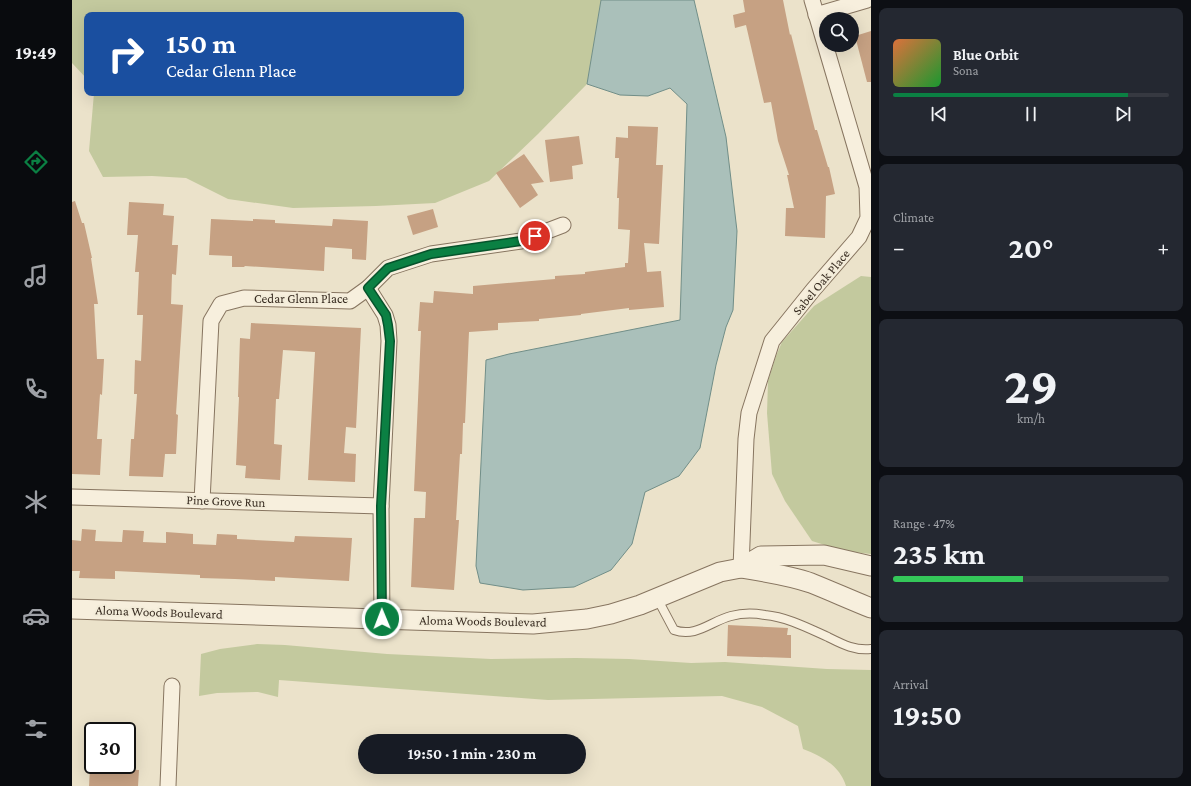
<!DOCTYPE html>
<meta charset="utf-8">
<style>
:root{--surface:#171b24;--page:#242831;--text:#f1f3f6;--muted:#9ea1a6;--line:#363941;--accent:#0b8043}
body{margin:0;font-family:"Crimson Pro",serif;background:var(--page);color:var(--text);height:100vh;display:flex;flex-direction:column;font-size:15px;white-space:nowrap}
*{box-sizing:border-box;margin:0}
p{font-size:13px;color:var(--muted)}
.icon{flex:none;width:22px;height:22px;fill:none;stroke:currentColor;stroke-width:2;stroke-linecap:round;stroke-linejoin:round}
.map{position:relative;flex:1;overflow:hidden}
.sheet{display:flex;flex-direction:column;gap:8px;padding:8px;background:#0d0f14;width:320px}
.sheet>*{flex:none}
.banner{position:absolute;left:12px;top:12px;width:380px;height:84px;border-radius:8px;box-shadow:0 4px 16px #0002;background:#1a4fa0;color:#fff;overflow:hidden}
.fabs{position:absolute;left:747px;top:12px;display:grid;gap:8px}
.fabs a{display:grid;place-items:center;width:40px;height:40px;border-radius:50%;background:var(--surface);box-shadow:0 4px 16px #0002;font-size:20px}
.speed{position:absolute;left:12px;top:722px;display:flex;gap:8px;font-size:20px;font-weight:700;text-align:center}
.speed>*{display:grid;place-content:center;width:52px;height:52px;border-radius:50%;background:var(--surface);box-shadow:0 4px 16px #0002;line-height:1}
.speed .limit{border:2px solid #111;border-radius:6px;background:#fff;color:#111}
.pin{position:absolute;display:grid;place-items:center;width:34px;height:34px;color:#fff;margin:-17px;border:2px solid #fff;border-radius:50%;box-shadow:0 1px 4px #0007}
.me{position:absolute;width:44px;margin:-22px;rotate:359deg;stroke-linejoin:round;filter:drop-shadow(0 0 3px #0008)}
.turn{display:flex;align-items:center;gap:14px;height:84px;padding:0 16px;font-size:18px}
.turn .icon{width:52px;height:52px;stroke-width:2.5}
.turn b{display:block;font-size:28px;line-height:34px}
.big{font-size:30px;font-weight:700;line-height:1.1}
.sheet .tile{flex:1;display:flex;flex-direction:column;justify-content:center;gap:6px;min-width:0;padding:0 14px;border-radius:8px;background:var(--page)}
.sheet .dial{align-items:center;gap:0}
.dial b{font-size:52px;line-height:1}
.song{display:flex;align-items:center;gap:12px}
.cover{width:48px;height:48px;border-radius:6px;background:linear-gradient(135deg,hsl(20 70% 55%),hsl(130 70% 35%))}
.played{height:4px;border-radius:2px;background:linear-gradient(90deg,var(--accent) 85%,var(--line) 85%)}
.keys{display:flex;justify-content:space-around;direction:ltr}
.heat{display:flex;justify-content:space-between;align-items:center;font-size:22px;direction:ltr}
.charge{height:6px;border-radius:3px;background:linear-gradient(90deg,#34c759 47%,var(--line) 0)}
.trip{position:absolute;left:286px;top:734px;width:228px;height:40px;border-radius:20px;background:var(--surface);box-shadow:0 4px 16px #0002;font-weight:700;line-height:40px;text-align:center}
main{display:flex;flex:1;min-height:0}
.dock{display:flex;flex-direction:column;width:72px;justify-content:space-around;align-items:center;background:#090b0e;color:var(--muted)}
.dock .icon{width:28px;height:28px}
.dock .selected{color:var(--accent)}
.dock b{font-size:18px;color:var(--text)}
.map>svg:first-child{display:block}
.green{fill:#c3c99e}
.water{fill:#aac0ba;stroke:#718e88}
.building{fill:#c6a183}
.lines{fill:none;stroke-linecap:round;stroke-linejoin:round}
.service-casing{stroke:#877560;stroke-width:10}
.minor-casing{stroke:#877560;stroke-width:17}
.tertiary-casing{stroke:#877560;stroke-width:21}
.service{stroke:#f7efdd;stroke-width:8}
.minor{stroke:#f7efdd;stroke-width:15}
.tertiary{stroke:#f7efdd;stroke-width:19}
.route-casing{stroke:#07532c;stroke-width:10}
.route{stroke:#0b8043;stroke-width:7}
.labels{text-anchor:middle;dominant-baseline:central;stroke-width:4;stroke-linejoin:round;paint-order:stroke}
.street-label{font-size:13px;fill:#392d22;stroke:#f3ecd9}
</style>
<main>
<nav class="dock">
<b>19:49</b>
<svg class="icon selected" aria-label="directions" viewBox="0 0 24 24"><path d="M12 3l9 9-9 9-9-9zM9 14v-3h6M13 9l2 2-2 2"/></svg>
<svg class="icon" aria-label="music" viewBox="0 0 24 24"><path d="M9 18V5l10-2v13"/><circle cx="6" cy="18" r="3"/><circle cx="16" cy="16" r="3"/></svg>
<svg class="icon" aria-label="phone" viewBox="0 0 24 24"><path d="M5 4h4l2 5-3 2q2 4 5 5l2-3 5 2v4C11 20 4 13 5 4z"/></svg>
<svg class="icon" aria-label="climate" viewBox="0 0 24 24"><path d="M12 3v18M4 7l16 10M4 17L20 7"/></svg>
<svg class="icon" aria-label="car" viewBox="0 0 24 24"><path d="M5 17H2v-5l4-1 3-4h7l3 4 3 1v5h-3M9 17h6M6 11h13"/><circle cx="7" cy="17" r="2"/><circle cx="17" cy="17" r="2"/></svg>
<svg class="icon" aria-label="filters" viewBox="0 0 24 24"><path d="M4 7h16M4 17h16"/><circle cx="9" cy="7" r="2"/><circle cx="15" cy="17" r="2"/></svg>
</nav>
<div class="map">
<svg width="799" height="786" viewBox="0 0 799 786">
<rect width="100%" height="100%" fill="#ebe2ca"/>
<g class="green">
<path d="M0,0H529L515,84L466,134L417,181L363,203L304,206L221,208L156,199L114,178L80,176L31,177L17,151L22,93H389V15H15V79L0,63Z"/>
<path d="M789,276L799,277V554L772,551L740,541L713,501L700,474L695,413L696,381L704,356L710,342L742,306Z"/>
<path d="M185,644L213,645L315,654L419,659L504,658L557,659L619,663L653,662L755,669L799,670V786H774C768,766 750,756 731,749L726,726L690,707L650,696L476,700L207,680L206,697L186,692L145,693L127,696L129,654L148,649Z"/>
</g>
<path class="water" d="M529,0H622L654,137L665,231L661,310L654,327L644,365L628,448L607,476L573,492L560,544L539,570L502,587L451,590L408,583L404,566L414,360L437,354L608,320L615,104L598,88L576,96L548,95L515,84Z"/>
<g class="building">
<path d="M671,0H711L718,35L719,34L743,130H745L756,167H757L763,194L754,196L753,238L713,236L714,208H722L715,175H717L706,141L699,102L692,103L674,25L663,28L661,15L673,12Z"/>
<path d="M799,31V82H795L783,36Z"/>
<path d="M556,126L586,127L584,165H591L587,244L572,243L575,272L589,271L592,307L557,310V308L509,314V315L467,319V321L426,323V330L397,332L393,423H391L390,454H388L384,520H387L382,590L339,587L342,518H353L354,492L342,491L349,331H346L348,302L361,303L362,291L401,294V286L483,279V276L513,274V272L553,267V263H556L558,230L546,229L547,198H545L547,158H543L544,137L556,138Z"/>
<path d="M507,136L511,164L500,166L501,179L478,182L473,140Z"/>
<path d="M452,154L472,182L459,184L466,195L448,208L424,173Z"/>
<path d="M3,201L10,223H12L20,258H19L26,304H22L25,359H32L30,395L28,394L25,439H30L28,475L0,474V202Z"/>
<path d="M57,202L92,204L91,215L102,216L100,245H106L104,275L100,274L99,304L111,305L104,414L106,415L104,454H93L91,477L57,476L59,439H62L65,394H62L63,360L69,361L71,315H65L67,272H63L66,235H55Z"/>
<path d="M361,209L366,227L341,235L335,216Z"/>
<path d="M139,219L181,221V219L203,220V223L260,226L261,219L296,221L294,260L280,259V249L253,247L252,271L173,266L172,267H160V256L137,255Z"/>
<path d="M179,323L289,328L284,428L274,427L272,453L284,454L283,482L236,480L243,352L211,350L207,399H204L202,444L210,445L208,480L173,478L174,466L164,465L167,397H166L168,338L178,339Z"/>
<path d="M10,529L24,530L23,541L50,542L51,530L72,531L71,542L94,543V532L121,534V544L144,545L145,534L165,535V539L222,542L223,536L280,538L277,581L203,577V581L163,579L128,578V575L43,571V579L7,578L8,571H0V540L9,541Z"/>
<path d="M656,625L716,628L715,635H719V658L655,656Z"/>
<path d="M18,768L67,770L66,786H17Z"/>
</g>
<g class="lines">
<g class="service-casing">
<path id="service" d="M585,598L602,630C624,638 639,621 659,616C670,613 682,613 693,615C715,617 736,628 756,637C770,644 783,651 799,649"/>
</g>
<g class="minor-casing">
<g id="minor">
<path d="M744,15L795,0"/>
<path d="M296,288L313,315L316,325L317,341L309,506L310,619"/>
<path d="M0,497L309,506"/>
<path d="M130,501L139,321L149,304L172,298L278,301L296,288L316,268L359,254L449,241L491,225"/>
<path d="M669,568L674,439L677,413L700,341L741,290L787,237L796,218L795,187L740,0"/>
<path d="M96,786L100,686"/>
</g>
</g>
<g class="tertiary-casing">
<g id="tertiary">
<path d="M669,568C693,572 716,575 739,583C759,591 779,600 799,608"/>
<path d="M0,609L461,624L515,619L539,614L568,605L648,572L669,568L689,556L752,555L799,566"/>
</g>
</g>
<use href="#service" class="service"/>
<use href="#minor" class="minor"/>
<use href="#tertiary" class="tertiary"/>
</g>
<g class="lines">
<g class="route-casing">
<path id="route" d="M310,619L309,506L318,341L316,325L314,315L296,288L316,268L359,254L449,241L463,236"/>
</g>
<use href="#route" class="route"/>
</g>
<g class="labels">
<g class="street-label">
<text transform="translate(749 282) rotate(-50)">Sabel Oak Place</text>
<text x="229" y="298">Cedar Glenn Place</text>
<text transform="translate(154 501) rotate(2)">Pine Grove Run</text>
<text transform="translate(87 612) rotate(2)">Aloma Woods Boulevard</text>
<text transform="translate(411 621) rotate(1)">Aloma Woods Boulevard</text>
</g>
</g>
</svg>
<div class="fabs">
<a><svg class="icon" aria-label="search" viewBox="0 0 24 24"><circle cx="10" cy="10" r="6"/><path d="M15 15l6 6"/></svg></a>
</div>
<div class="speed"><div class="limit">30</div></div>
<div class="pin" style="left:463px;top:236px;background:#d93025"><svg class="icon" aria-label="arrive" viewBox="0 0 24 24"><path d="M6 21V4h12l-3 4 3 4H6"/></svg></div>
<svg class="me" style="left:310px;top:619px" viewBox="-20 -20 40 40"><circle r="17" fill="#0b8043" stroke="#fff" stroke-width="3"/><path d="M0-11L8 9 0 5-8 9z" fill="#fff"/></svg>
<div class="trip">19:50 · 1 min · 230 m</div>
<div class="banner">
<div class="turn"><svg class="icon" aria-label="right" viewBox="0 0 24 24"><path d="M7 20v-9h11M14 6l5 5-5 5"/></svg><div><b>150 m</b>Cedar Glenn Place</div></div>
</div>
</div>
<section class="sheet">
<div class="tile">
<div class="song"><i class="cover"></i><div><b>Blue Orbit</b><p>Sona</p></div></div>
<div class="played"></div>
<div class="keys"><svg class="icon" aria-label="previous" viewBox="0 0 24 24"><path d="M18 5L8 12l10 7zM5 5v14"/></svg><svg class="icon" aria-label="pause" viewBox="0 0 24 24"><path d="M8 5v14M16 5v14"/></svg><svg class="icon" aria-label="next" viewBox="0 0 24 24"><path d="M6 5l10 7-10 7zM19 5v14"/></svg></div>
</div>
<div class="tile"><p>Climate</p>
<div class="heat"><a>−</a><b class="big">20°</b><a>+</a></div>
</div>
<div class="tile dial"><b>29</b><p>km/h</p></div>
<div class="tile"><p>Range · 47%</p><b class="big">235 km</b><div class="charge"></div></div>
<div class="tile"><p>Arrival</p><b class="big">19:50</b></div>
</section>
</main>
